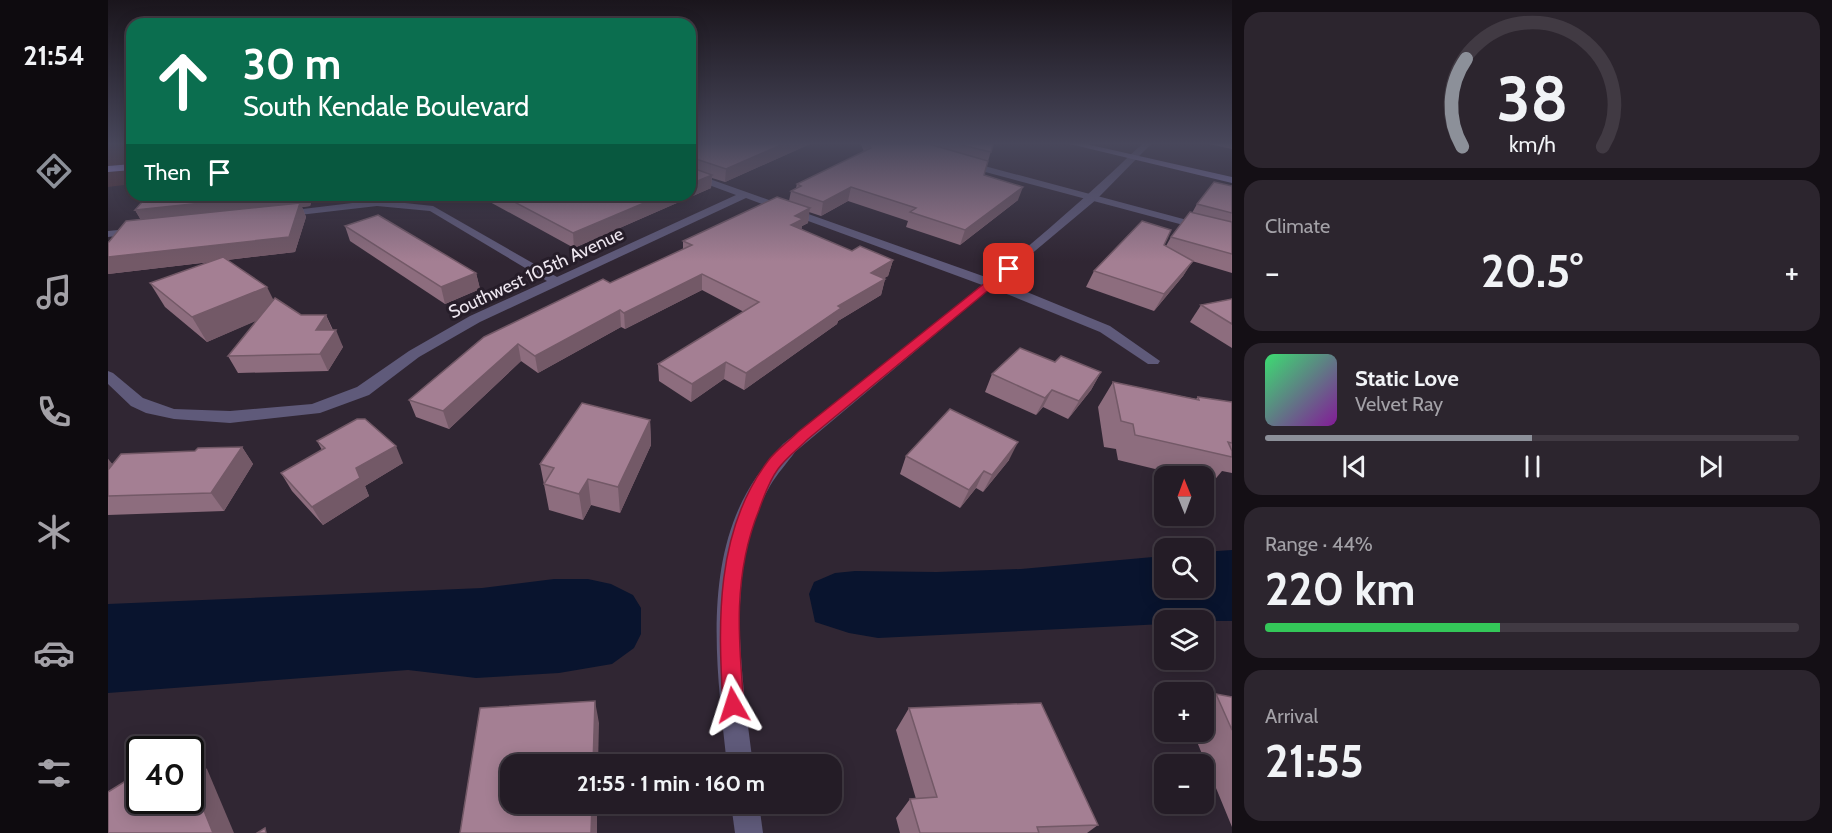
<!DOCTYPE html>
<meta charset="utf-8">
<style>
:root{--surface:#241c26;--page:#2c252e;--text:#f1f3f6;--muted:#a3a1a7;--line:#413a43;--accent:#8c9099}
body{margin:0;font-family:Cabin,sans-serif;background:var(--page);color:var(--text);height:100vh;display:flex;flex-direction:column;font-size:22px;white-space:nowrap}
*{box-sizing:border-box;margin:0}
p{font-size:20px;color:var(--muted)}
.icon{flex:none;width:33px;height:33px;fill:none;stroke:currentColor;stroke-width:2;stroke-linecap:round;stroke-linejoin:round}
.map{position:relative;flex:1;overflow:hidden}
.side{display:flex;flex-direction:column;gap:12px;padding:12px;background:#140f15;width:600px}
.side>*{flex:none}
.hud{position:absolute;left:18px;top:18px;width:570px;height:183px;border-radius:18px;box-shadow:0 3px 15px #0003,0 0 0 2px var(--line);background:#0b6e4f;color:#fff;overflow:hidden}
.needle{width:39px;rotate:359deg}
.tools{position:absolute;left:1046px;top:466px;display:grid;gap:12px}
.tools a{display:grid;place-items:center;width:60px;height:60px;border-radius:12px;background:var(--surface);box-shadow:0 3px 15px #0003,0 0 0 2px var(--line);font-size:30px}
.speed{position:absolute;left:18px;top:736px;display:flex;gap:12px;font-size:30px;font-weight:700;text-align:center}
.speed>*{display:grid;place-content:center;width:78px;height:78px;border-radius:50%;background:var(--surface);box-shadow:0 3px 15px #0003,0 0 0 2px var(--line);line-height:1}
.speed .limit{border:3px solid #111;border-radius:9px;background:#fff;color:#111}
.pin{position:absolute;display:grid;place-items:center;width:51px;height:51px;color:#fff;margin:-26px;border-radius:12px;box-shadow:0 3px 9px #0006}
.me{position:absolute;width:66px;margin:-33px;rotate:354deg;stroke-linejoin:round;filter:drop-shadow(0 0 4px #0008)}
.turn{display:flex;align-items:center;gap:21px;height:126px;padding:0 18px;font-size:27px}
.turn .icon{width:78px;height:78px;stroke-width:2.5}
.turn b{display:block;font-size:42px;line-height:51px}
.then{display:flex;align-items:center;height:57px;padding:0 18px;background:#0003;gap:12px;font-size:22px}
.big{font-size:45px;font-weight:700;line-height:1.1}
.side .widget{flex:1;display:flex;flex-direction:column;justify-content:center;gap:9px;min-width:0;padding:0 21px;border-radius:18px;background:var(--page)}
.side .dial{align-items:center;gap:0}
.dial svg{height:156px;overflow:visible;fill:none;stroke:var(--line);stroke-width:7;stroke-linecap:round;text-anchor:middle}
.dial text{fill:var(--text);stroke:none}
.song{display:flex;align-items:center;gap:18px}
.cover{width:72px;height:72px;border-radius:9px;background:linear-gradient(135deg,hsl(140 70% 55%),hsl(290 70% 35%))}
.played{height:6px;border-radius:3px;background:linear-gradient(90deg,var(--accent) 50%,var(--line) 50%)}
.keys{display:flex;justify-content:space-around;direction:ltr}
.heat{display:flex;justify-content:space-between;align-items:center;font-size:33px;direction:ltr}
.charge{height:9px;border-radius:4px;background:linear-gradient(90deg,#34c759 44%,var(--line) 0)}
.trip{position:absolute;left:392px;top:754px;width:342px;height:60px;border-radius:18px;background:var(--surface);box-shadow:0 3px 15px #0003,0 0 0 2px var(--line);font-weight:700;line-height:60px;text-align:center}
main{display:flex;flex:1;min-height:0}
.tabs{display:flex;flex-direction:column;width:108px;justify-content:space-around;align-items:center;background:#0e0b0f;color:var(--muted)}
.tabs .icon{width:42px;height:42px}
.tabs .selected{color:var(--accent)}
.tabs b{font-size:27px;color:var(--text)}
.map>svg:first-child{display:block}
.green{fill:#533135}
.water{fill:#09142e}
.lines{fill:none;stroke-linecap:round;stroke-linejoin:round}
.minor{fill:#5f5a7a;fill-rule:evenodd}
.tertiary{fill:#5f5a7a;fill-rule:evenodd}
.secondary{fill:#7c74a6;fill-rule:evenodd}
.motorway{fill:#a799e8;fill-rule:evenodd}
.wall{fill:#8d6d7e}
.shaded-wall{fill:#735967}
.building{fill:#a47f93;stroke:#735967;stroke-width:1.5}
.route{fill:#e11d48;stroke:#92132f;stroke-width:1.5}
.labels{text-anchor:middle;dominant-baseline:central;stroke-width:6;stroke-linejoin:round;paint-order:stroke}
.far-street-label{font-size:18px;fill:#ede6ef;stroke:#261d29}
</style>
<main>
<nav class="tabs">
<b>21:54</b>
<svg class="icon selected" aria-label="directions" viewBox="0 0 24 24"><path d="M12 3l9 9-9 9-9-9zM9 14v-3h6M13 9l2 2-2 2"/></svg>
<svg class="icon" aria-label="music" viewBox="0 0 24 24"><path d="M9 18V5l10-2v13"/><circle cx="6" cy="18" r="3"/><circle cx="16" cy="16" r="3"/></svg>
<svg class="icon" aria-label="phone" viewBox="0 0 24 24"><path d="M5 4h4l2 5-3 2q2 4 5 5l2-3 5 2v4C11 20 4 13 5 4z"/></svg>
<svg class="icon" aria-label="climate" viewBox="0 0 24 24"><path d="M12 3v18M4 7l16 10M4 17L20 7"/></svg>
<svg class="icon" aria-label="car" viewBox="0 0 24 24"><path d="M5 17H2v-5l4-1 3-4h7l3 4 3 1v5h-3M9 17h6M6 11h13"/><circle cx="7" cy="17" r="2"/><circle cx="17" cy="17" r="2"/></svg>
<svg class="icon" aria-label="filters" viewBox="0 0 24 24"><path d="M4 7h16M4 17h16"/><circle cx="9" cy="7" r="2"/><circle cx="15" cy="17" r="2"/></svg>
</nav>
<div class="map">
<svg width="1124" height="833" viewBox="0 0 1124 833">
<rect width="100%" height="100%" fill="#302633"/>
<g class="green">
<path d="M0,144H24V164L0,166Z"/>
<path d="M24,170V184L0,187V172Z"/>
</g>
<g class="water">
<path d="M1124,550V621H1056V624L770,638L741,633L707,622L701,594L706,582L727,573L747,571L829,572L913,569L1056,556V588H1095V552Z"/>
<path d="M446,579H480L503,584L525,595L533,608V634L526,648L504,664L451,673L368,678L300,670L0,693V604L374,588Z"/>
</g>
<g class="lines">
<g class="minor">
<path d="M858,161L1124,232V238L855,166L853,164Z"/>
<path d="M582,172L914,290L1002,326L1052,361L1050,364H1040L992,332L904,296L638,198L372,322L311,357L261,395L212,413L122,423L66,419L38,413L23,406L0,384V371L5,373L35,398L66,409L122,411L204,404L249,387L301,351L362,316L439,281L322,211L269,206L174,217L170,216V212L269,200L325,206L449,277L628,195L582,178Z"/>
<path d="M30,228L36,231L34,233L0,237V231Z"/>
</g>
<g class="tertiary">
<path d="M1034,144H1043L989,199L687,452C679,463 669,474 662,486C615,569 634,675 645,765H619C609,672 592,558 649,476C657,465 666,454 675,444C797,346 922,252 1034,144Z"/>
<path d="M623,804H651L655,833H627Z"/>
</g>
<path class="secondary" d="M962,144H978L1124,177V183Z"/>
<path class="motorway" d="M24,164V170L0,172V166Z"/>
</g>
<g class="wall">
<path d="M582,144H702L617,182L604,178L603,188L466,248L371,196L582,195Z"/>
<path d="M753,144H885L876,175L910,200L852,245L798,227L800,221L740,201L713,216L701,212L700,223L694,226L693,230L744,251L785,260L780,276L776,278L777,279L773,295L730,321L729,324L636,390L616,379L583,402L551,381L550,364L636,312L594,290L517,329L513,327L430,373L413,361L341,429L308,417L301,400L502,283L575,249V241L681,201L683,191L688,188L689,184L756,152Z"/>
<path d="M1101,144H1124V149Z"/>
<path d="M1124,186V273L1084,261L1075,276L1046,311L978,287L986,271L1056,245L1058,246L1063,237L1084,213L1089,204Z"/>
<path d="M40,195H206L202,206L194,207L198,217L187,252L119,260L165,300L193,315H218L225,330L235,347L220,371L130,373L120,356L149,320L99,342L57,307L42,283L102,262L0,274L33,220L27,210Z"/>
<path d="M237,226L368,273L372,289L337,304L242,241Z"/>
<path d="M1124,299V348L1082,322L1093,305Z"/>
<path d="M947,362L993,372L983,390L960,419L935,407L928,415L877,392L884,374Z"/>
<path d="M1005,382L1088,399L1090,397L1124,402V473L1114,471L1104,483L1095,481V477H1080L1010,460L1008,449L996,447L990,407Z"/>
<path d="M542,420L543,445L512,513L483,505L475,520L441,510L432,464Z"/>
<path d="M209,441L295,463L257,486L261,496L215,525L184,491L173,473L214,450Z"/>
<path d="M134,447L145,464L116,511L0,515V459L4,464L87,451Z"/>
<path d="M798,456L901,460L875,492L868,488L852,508L792,474Z"/>
<path d="M1108,694L1124,697V827L1085,732H1095V704Z"/>
<path d="M801,708L990,825L979,833H792L788,818L802,799H808L788,730Z"/>
</g>
<g class="shaded-wall">
<path d="M675,144H702L617,182L618,169Z"/>
<path d="M604,175L603,188L466,248L465,233L555,195H582V184Z"/>
<path d="M743,187L740,201L713,216L715,202Z"/>
<path d="M915,187L910,200L852,245L857,230Z"/>
<path d="M169,195H206L202,206L194,207L198,217L187,252L0,274V257L36,225L27,210Z"/>
<path d="M702,208L700,223L694,226L693,234L683,225L687,216Z"/>
<path d="M785,260L780,276L759,289L763,273Z"/>
<path d="M1085,261L1075,276L1046,311L1056,294Z"/>
<path d="M368,273L372,289L337,304L333,287Z"/>
<path d="M594,274V290L517,329L516,313Z"/>
<path d="M777,279L773,295L730,321L729,324L636,390L638,373L730,306Z"/>
<path d="M159,287L171,311L99,342L84,317Z"/>
<path d="M512,310L513,327L430,373L427,356Z"/>
<path d="M218,315L225,332L208,330Z"/>
<path d="M228,330L235,347L220,371L212,354Z"/>
<path d="M410,344L413,361L341,429L335,411Z"/>
<path d="M618,362L616,379L583,402L584,384Z"/>
<path d="M993,372L983,390L960,419L971,401Z"/>
<path d="M944,390L935,407L928,415L937,398Z"/>
<path d="M542,420L543,445L512,513L510,487Z"/>
<path d="M910,442L901,460L875,492L884,475Z"/>
<path d="M288,446L295,463L257,486L261,496L215,525L204,507L248,468Z"/>
<path d="M134,447L145,464L116,511L103,493Z"/>
<path d="M0,459L7,467L0,472Z"/>
<path d="M876,471L868,488L852,508L861,490Z"/>
<path d="M480,479L483,505L475,520L471,494Z"/>
<path d="M487,701L491,723L490,765H485Z"/>
<path d="M82,756L99,769L126,833H105L82,776Z"/>
<path d="M484,804H489V833H483Z"/>
</g>
<g class="building">
<path d="M582,144H675L618,169L582,157Z"/>
<path d="M761,144H821L880,161L876,175L915,187L857,230L802,212L808,208L743,187L715,202L683,191L693,186L689,184L763,148Z"/>
<path d="M849,144H885L883,152Z"/>
<path d="M582,167L604,175L582,184Z"/>
<path d="M1106,182L1124,186V213L1089,204Z"/>
<path d="M40,195H169L27,210Z"/>
<path d="M393,195H555L465,233Z"/>
<path d="M669,197L702,208L687,216L695,219L683,225L744,251L752,246L785,260L763,273L777,279L730,306L733,308L638,373L618,362L584,384L550,364L651,302L594,274L516,313L512,310L427,356L410,344L335,411L301,400L376,337L495,279L502,283L584,245L575,241Z"/>
<path d="M192,203L181,237L0,257V243L18,221Z"/>
<path d="M1082,212L1124,222V254L1063,237Z"/>
<path d="M270,215L368,273L333,287L237,226Z"/>
<path d="M1034,221L1063,230L1056,245L1085,261L1056,294L986,271Z"/>
<path d="M115,257L159,287L84,317L42,283Z"/>
<path d="M167,298L193,315H218L208,330H228L212,354L120,356Z"/>
<path d="M1124,299V324L1093,305Z"/>
<path d="M912,348L947,362L953,356L993,372L971,401L944,390L937,398L884,374Z"/>
<path d="M1005,382L1091,400L1090,397L1124,402V443L1120,442L1124,451V457L1027,435L1025,424L1013,421Z"/>
<path d="M474,403L542,420L510,487L480,479L471,494L436,484L446,468L432,464Z"/>
<path d="M842,409L910,442L884,475L876,471L861,490L798,456Z"/>
<path d="M249,419H257L288,446L248,468L252,478L204,507L173,473L217,448L209,441Z"/>
<path d="M134,447L103,493L0,496V470L13,454L87,451L90,448Z"/>
<path d="M1108,694L1124,697V730Z"/>
<path d="M487,701L485,765H402V804H484L483,833H352L372,708Z"/>
<path d="M933,703L990,825L929,827L931,833H812L802,799L829,797L801,708Z"/>
<path d="M32,772V801H82V776L105,833H0V792Z"/>
<path d="M157,828L158,833H149Z"/>
</g>
<linearGradient id="sky" x2="0" y2="1"><stop stop-color="#1a151c"/><stop offset="0.55" stop-color="#48475b"/><stop offset="1" stop-color="#48475b" stop-opacity="0"/></linearGradient>
<rect width="1124" height="261" fill="url(#sky)"/>
<path class="route" d="M897,267L906,269L700,439C690,449 678,458 670,469C661,481 656,496 651,510C625,574 630,638 636,705L632,712L625,715L618,712L615,705C610,623 607,531 660,461C668,450 680,442 690,432Z"/>
<g class="labels">
<g class="far-street-label">
<text transform="translate(428 273) rotate(-25)">Southwest 105th Avenue</text>
</g>
</g>
</svg>
<div class="tools">
<a><svg class="needle" viewBox="-14 -14 28 28"><path d="M0-13l5 13h-10z" fill="#e53935"/><path d="M0 13l5-13h-10z" fill="#a3a1a7"/></svg></a>
<a><svg class="icon" aria-label="search" viewBox="0 0 24 24"><circle cx="10" cy="10" r="6"/><path d="M15 15l6 6"/></svg></a>
<a><svg class="icon" aria-label="layers" viewBox="0 0 24 24"><path d="M12 4l9 5-9 5-9-5zM3 14l9 5 9-5"/></svg></a>
<a>+</a>
<a>−</a>
</div>
<div class="speed"><div class="limit">40</div></div>
<div class="pin" style="left:901px;top:269px;background:#d93025"><svg class="icon" aria-label="arrive" viewBox="0 0 24 24"><path d="M6 21V4h12l-3 4 3 4H6"/></svg></div>
<svg class="me" style="left:625px;top:705px" viewBox="-20 -20 40 40"><path d="M0-17L14 15 0 8-14 15z" fill="#e11d48" stroke="#fff" stroke-width="4"/></svg>
<div class="trip">21:55 · 1 min · 160 m</div>
<div class="hud">
<div class="turn"><svg class="icon" aria-label="ahead" viewBox="0 0 24 24"><path d="M12 20V5M6 11l6-6 6 6"/></svg><div><b>30 m</b>South Kendale Boulevard</div></div>
<div class="then">Then<svg class="icon" aria-label="arrive" viewBox="0 0 24 24"><path d="M6 21V4h12l-3 4 3 4H6"/></svg></div>
</div>
</div>
<section class="side">
<div class="widget dial"><svg viewBox="0 0 100 80">
<path d="M14 69A42 42 0 1 1 86 69"/>
<path d="M14 69A42 42 0 0 1 16 24" stroke="#8c9099"/>
<text x="50" y="56" font-size="32" font-weight="700">38</text>
<text x="50" y="72" font-size="11">km/h</text>
</svg></div>
<div class="widget"><p>Climate</p>
<div class="heat"><a>−</a><b class="big">20.5°</b><a>+</a></div>
</div>
<div class="widget">
<div class="song"><i class="cover"></i><div><b>Static Love</b><p>Velvet Ray</p></div></div>
<div class="played"></div>
<div class="keys"><svg class="icon" aria-label="previous" viewBox="0 0 24 24"><path d="M18 5L8 12l10 7zM5 5v14"/></svg><svg class="icon" aria-label="pause" viewBox="0 0 24 24"><path d="M8 5v14M16 5v14"/></svg><svg class="icon" aria-label="next" viewBox="0 0 24 24"><path d="M6 5l10 7-10 7zM19 5v14"/></svg></div>
</div>
<div class="widget"><p>Range · 44%</p><b class="big">220 km</b><div class="charge"></div></div>
<div class="widget"><p>Arrival</p><b class="big">21:55</b></div>
</section>
</main>
